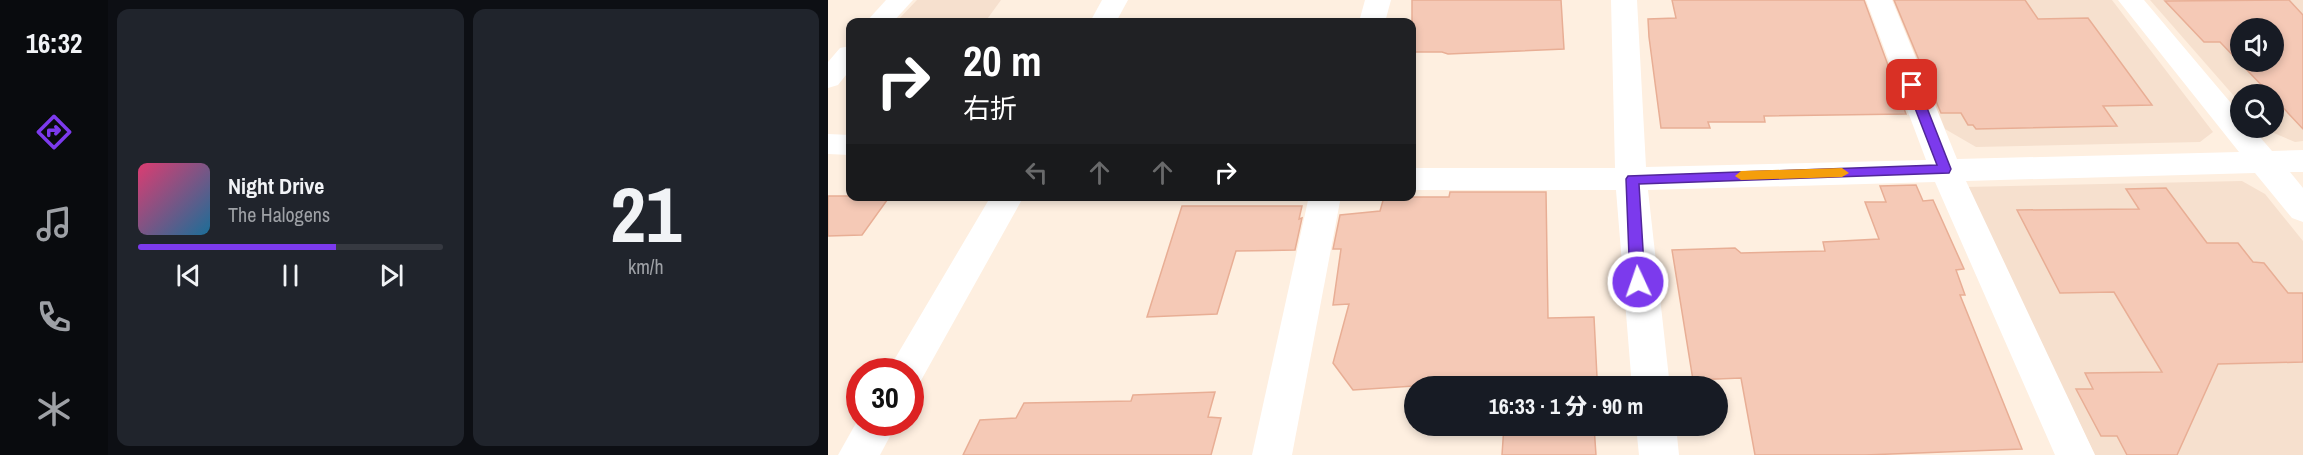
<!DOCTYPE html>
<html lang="ja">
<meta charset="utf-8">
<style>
:root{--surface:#171b24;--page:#20242c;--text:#f1f3f6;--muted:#9ea1a6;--line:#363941;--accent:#7c3aed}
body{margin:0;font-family:"Archivo Narrow","Noto Sans JP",sans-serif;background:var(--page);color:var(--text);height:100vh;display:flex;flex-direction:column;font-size:22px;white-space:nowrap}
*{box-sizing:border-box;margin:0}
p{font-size:20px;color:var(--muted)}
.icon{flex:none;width:33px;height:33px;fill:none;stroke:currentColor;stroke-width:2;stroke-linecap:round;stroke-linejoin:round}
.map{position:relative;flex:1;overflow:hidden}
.side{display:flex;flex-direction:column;gap:9px;padding:9px;background:#0d0f14;width:720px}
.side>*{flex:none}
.top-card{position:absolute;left:18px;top:18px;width:570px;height:183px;border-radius:12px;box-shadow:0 3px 9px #0003;background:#202124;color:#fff;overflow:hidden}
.buttons{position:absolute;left:1402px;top:18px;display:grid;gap:12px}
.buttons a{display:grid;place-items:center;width:54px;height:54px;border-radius:50%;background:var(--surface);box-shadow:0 3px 9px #0003;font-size:30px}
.speed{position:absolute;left:18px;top:358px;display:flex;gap:12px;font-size:30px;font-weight:700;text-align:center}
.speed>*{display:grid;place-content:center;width:78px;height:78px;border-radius:50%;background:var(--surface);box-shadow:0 3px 9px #0003;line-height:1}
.speed .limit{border:9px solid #d22;background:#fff;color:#111}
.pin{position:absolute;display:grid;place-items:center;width:51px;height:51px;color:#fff;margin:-26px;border-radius:12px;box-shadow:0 3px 9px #0006}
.me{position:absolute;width:66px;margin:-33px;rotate:357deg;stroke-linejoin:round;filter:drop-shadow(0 0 4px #0008)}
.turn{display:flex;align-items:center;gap:21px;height:126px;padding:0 18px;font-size:27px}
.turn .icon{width:78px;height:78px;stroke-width:2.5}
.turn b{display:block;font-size:42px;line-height:51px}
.lanes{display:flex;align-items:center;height:57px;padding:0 18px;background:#0003;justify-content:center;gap:30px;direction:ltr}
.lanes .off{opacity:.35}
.side .card{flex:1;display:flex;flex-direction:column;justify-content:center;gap:9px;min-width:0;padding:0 21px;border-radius:12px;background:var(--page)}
.side .dial{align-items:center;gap:0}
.dial b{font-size:78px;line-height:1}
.song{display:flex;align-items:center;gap:18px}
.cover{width:72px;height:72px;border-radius:9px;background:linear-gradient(135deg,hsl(340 70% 55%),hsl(200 70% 35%))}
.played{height:6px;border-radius:3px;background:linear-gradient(90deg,var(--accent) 65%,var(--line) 65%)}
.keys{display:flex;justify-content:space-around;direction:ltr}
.side .tiles{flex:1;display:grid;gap:9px;grid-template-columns:repeat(2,1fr)}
.trip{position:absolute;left:576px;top:376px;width:324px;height:60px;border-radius:30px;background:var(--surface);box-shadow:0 3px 9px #0003;font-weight:800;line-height:60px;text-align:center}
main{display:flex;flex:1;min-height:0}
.tab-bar{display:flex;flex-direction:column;width:108px;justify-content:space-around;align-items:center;background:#090b0e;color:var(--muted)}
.tab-bar .icon{width:42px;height:42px}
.tab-bar .on{color:var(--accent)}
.tab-bar b{font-size:27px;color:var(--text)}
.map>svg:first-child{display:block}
.residential{fill:#f6e0ce;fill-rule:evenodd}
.building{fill:#f5c9b6;stroke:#e8ae95;stroke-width:1.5;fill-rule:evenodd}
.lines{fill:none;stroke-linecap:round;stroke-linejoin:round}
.street{fill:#fff;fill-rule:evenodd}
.secondary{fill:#fff;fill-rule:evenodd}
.route{fill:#7c3aed;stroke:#51269a;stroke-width:1.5}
.slow{fill:#f59e0b}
</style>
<main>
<nav class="tab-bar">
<b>16:32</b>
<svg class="icon on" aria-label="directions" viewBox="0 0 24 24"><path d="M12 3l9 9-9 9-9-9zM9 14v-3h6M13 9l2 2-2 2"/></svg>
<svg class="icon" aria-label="music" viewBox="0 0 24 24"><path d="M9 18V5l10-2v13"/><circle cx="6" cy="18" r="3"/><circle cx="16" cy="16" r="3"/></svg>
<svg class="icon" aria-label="phone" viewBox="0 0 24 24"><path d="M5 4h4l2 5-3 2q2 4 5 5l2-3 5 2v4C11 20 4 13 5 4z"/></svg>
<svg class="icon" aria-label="climate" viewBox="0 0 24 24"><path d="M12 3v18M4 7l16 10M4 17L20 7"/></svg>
</nav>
<section class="side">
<div class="tiles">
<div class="card">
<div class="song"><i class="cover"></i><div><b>Night Drive</b><p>The Halogens</p></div></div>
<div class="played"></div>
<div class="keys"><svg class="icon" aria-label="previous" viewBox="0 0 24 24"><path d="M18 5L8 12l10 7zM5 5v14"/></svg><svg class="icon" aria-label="pause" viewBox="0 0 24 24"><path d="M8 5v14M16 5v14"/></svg><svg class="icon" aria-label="next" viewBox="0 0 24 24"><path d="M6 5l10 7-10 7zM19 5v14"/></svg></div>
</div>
<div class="card dial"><b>21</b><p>km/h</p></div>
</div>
</section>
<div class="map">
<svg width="1475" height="455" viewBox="0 0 1475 455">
<rect width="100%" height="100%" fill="#feefe0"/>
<g class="residential">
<path d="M89,0H173L157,22H68Z"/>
<path d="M1065,0H1284L1385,132L1372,142L1148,147L1117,129Z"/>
<path d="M1322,0H1475V141L1467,142L1434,128H1446V94H1413V104ZM1413,28H1446V62H1413Z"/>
<path d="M1414,181L1437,194L1475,241V455H1267L1137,187Z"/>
</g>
<g class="building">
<path d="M584,0H733L736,49L620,54L614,52H584Z"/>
<path d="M844,0H1036L1078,114L936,116L937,122H880L882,128H833L821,37L820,19L848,18Z"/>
<path d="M1066,0H1197L1210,19L1260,18L1324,105L1275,106L1289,126L1148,129L1145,125H1140L1133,113H1113Z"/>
<path d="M1461,0L1475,15V129L1446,98V94H1442L1392,42H1376L1337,1ZM1413,28H1446V62H1413Z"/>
<path d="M1088,185L1095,201L1105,200L1136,269L1128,270L1137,295H1132L1194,449L1037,455H927L913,378L865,380L844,250L907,248L913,253L997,251L995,242L1051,239L1037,202H1058L1052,186Z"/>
<path d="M1338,188L1379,243H1410L1425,262L1436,263L1460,293H1475V362L1390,364L1349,455H1299L1289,436H1273L1248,389H1265L1257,373L1334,372L1286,292L1232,293L1189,210L1311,209L1298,189Z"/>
<path d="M622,192H718L720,318L766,317L769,377H763V387H677L678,380L525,390L505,363L521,304L505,305L513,249H505L512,215L552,211L556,197H621Z"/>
<path d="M0,196H62L34,235L0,236Z"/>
<path d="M354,206H474L471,219L474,218L467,250L408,251L389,314L319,317Z"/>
<path d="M387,392L380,417L393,418L383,455H135L152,420L188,418L196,403L303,401L305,395Z"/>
<path d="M676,426H766L768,455H674Z"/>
</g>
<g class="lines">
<g class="street">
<path d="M58,0H85L65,22H38Z"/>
<path d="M537,0H563L557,22H531Z"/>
<path d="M783,0H809L818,167L1098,160L1038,0H1064L1129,159L1411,152L1290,0H1316L1413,115V128H1424L1444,151L1475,150V172H1462L1475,188V222L1464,218L1427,173L1138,181L1267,455H1227L1107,182L820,190L842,387H804L788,190H584V168H787Z"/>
<path d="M22,46V70L10,85L0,88V62L12,48Z"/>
<path d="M0,134L22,135V155L0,154Z"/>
<path d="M481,196H513L464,455H424Z"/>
<path d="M808,426H848L851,455H811Z"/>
</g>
<g class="secondary">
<path d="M274,0H300L288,22H262Z"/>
<path d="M163,196H196L91,384L82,387V372H59Z"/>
<path d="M32,416V423H69L52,455H10Z"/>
</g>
</g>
<path class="route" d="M1084,81L1090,85L1123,169L1121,173L811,184L817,282L815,286H804L802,282L798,179L800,176L1109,165L1078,85Z"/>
<path class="slow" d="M1014,168L1021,173L1014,177L913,180L907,176L913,171Z"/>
</svg>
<div class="buttons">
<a><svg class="icon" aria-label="sound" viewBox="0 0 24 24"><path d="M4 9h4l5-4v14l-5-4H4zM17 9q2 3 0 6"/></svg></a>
<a><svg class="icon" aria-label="search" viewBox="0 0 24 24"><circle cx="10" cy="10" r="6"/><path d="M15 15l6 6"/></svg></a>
</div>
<div class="speed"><div class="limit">30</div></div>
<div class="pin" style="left:1084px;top:85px;background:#d93025"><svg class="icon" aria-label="arrive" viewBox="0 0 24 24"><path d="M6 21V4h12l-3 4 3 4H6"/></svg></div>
<svg class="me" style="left:810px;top:282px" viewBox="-20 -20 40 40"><circle r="17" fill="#7c3aed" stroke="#fff" stroke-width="3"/><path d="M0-11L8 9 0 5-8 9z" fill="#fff"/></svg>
<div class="trip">16:33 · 1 分 · 90 m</div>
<div class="top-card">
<div class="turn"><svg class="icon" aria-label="right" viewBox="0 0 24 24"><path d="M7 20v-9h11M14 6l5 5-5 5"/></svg><div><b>20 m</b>右折</div></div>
<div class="lanes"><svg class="icon off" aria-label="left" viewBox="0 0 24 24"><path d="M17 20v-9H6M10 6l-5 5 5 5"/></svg><svg class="icon off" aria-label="ahead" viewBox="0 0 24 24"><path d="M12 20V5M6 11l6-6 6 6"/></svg><svg class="icon off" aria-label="ahead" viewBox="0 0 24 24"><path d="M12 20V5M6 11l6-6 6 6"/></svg><svg class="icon" aria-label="right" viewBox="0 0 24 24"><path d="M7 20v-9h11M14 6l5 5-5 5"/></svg></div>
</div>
</div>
</main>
